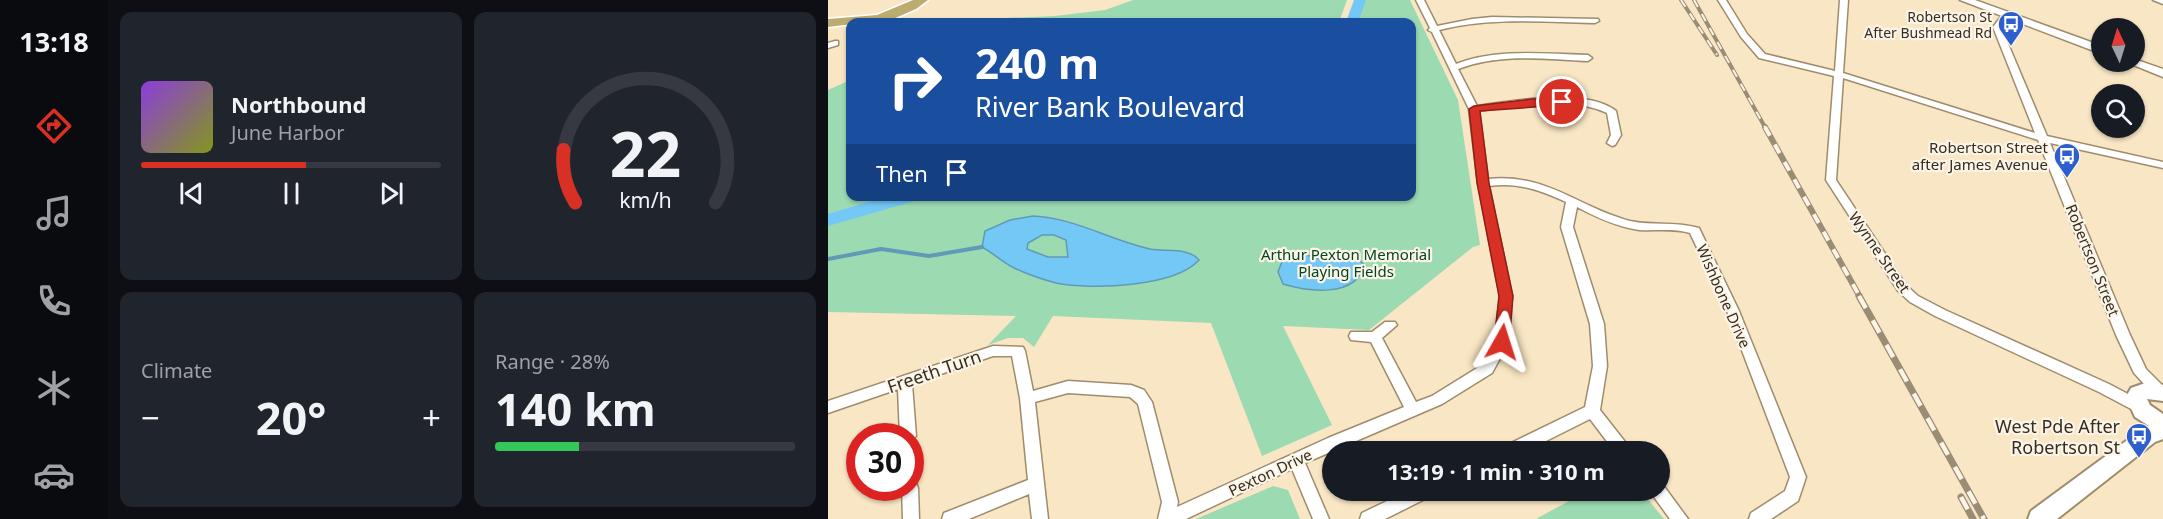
<!DOCTYPE html>
<meta charset="utf-8">
<style>
:root{--surface:#171b24;--page:#20242c;--text:#f1f3f6;--muted:#9ea1a6;--line:#363941;--accent:#d93025}
body{margin:0;font-family:"Noto Sans",sans-serif;background:var(--page);color:var(--text);height:100vh;display:flex;flex-direction:column;font-size:22px;white-space:nowrap}
*{box-sizing:border-box;margin:0}
p{font-size:20px;color:var(--muted)}
.icon{flex:none;width:33px;height:33px;fill:none;stroke:currentColor;stroke-width:2;stroke-linecap:round;stroke-linejoin:round}
.map{position:relative;flex:1;overflow:hidden}
.panel{display:flex;flex-direction:column;gap:12px;padding:12px;background:#0d0f14;width:720px}
.panel>*{flex:none}
.hud{position:absolute;left:18px;top:18px;width:570px;height:183px;border-radius:12px;box-shadow:0 2px 4px #0004;background:#1a4fa0;color:#fff;overflow:hidden}
.needle{width:39px;rotate:356deg}
.tools{position:absolute;left:1263px;top:18px;display:grid;gap:12px}
.tools a{display:grid;place-items:center;width:54px;height:54px;border-radius:50%;background:var(--surface);box-shadow:0 2px 4px #0004;font-size:30px}
.speed{position:absolute;left:18px;top:423px;display:flex;gap:12px;font-size:30px;font-weight:700;text-align:center}
.speed>*{display:grid;place-content:center;width:78px;height:78px;border-radius:50%;background:var(--surface);box-shadow:0 2px 4px #0004;line-height:1}
.speed .limit{border:9px solid #d22;background:#fff;color:#111}
.pin{position:absolute;display:grid;place-items:center;width:51px;height:51px;color:#fff;margin:-26px;border:3px solid #fff;border-radius:50%;box-shadow:0 2px 6px #0007}
.me{position:absolute;width:66px;margin:-33px;rotate:6deg;stroke-linejoin:round;filter:drop-shadow(0 0 4px #0008)}
.turn{display:flex;align-items:center;gap:21px;height:126px;padding:0 30px;font-size:27px}
.turn .icon{width:78px;height:78px;stroke-width:2.5}
.turn b{display:block;font-size:42px;line-height:51px}
.then{display:flex;align-items:center;height:57px;padding:0 30px;background:#0003;gap:12px;font-size:22px}
.big{font-size:45px;font-weight:700;line-height:1.1}
.panel .card{flex:1;display:flex;flex-direction:column;justify-content:center;gap:9px;min-width:0;padding:0 21px;border-radius:12px;background:var(--page)}
.panel .dial{align-items:center;gap:0}
.dial svg{height:156px;overflow:visible;fill:none;stroke:var(--line);stroke-width:7;stroke-linecap:round;text-anchor:middle}
.dial text{fill:var(--text);stroke:none}
.song{display:flex;align-items:center;gap:18px}
.cover{width:72px;height:72px;border-radius:9px;background:linear-gradient(135deg,hsl(270 70% 55%),hsl(70 70% 35%))}
.played{height:6px;border-radius:3px;background:linear-gradient(90deg,var(--accent) 55%,var(--line) 55%)}
.keys{display:flex;justify-content:space-around;direction:ltr}
.heat{display:flex;justify-content:space-between;align-items:center;font-size:33px;direction:ltr}
.charge{height:9px;border-radius:4px;background:linear-gradient(90deg,#34c759 28%,var(--line) 0)}
.panel .tiles{flex:1;display:grid;gap:12px;grid-template-columns:repeat(2,1fr)}
.trip{position:absolute;left:494px;top:441px;width:348px;height:60px;border-radius:30px;background:var(--surface);box-shadow:0 2px 4px #0004;font-weight:700;line-height:60px;text-align:center}
main{display:flex;flex:1;min-height:0}
.tab-bar{display:flex;flex-direction:column;width:108px;justify-content:space-around;align-items:center;background:#090b0e;color:var(--muted)}
.tab-bar .icon{width:42px;height:42px}
.tab-bar .current{color:var(--accent)}
.tab-bar b{font-size:27px;color:var(--text)}
.map>svg:first-child{display:block}
.green{fill:#9cdab2}
.water{fill:#73c8f6;stroke:#609ab6;stroke-width:1.5;fill-rule:evenodd}
.lines{fill:none;stroke-linecap:round;stroke-linejoin:round}
.stream{stroke:#609ab6;stroke-width:4}
.river{fill:#73c8f6;fill-rule:evenodd}
.minor-casing{stroke:#9e8c6d;stroke-width:3}
.tertiary-casing{stroke:#9e8c6d;stroke-width:4}
.secondary-casing{stroke:#9e8c6d;stroke-width:3}
.trunk-casing{stroke:#fff;stroke-width:3}
.minor{fill:#fff;fill-rule:evenodd}
.tertiary{fill:#fff;fill-rule:evenodd}
.secondary{fill:#fff;fill-rule:evenodd}
.trunk{fill:#bcac6f;fill-rule:evenodd}
.rail-far2-casing{stroke:#9a8c75;stroke-width:4}
.rail-far1-casing{stroke:#9a8c75;stroke-width:6}
.rail-casing{stroke:#9a8c75;stroke-width:7}
.rail-far2{stroke:#fcf4e7;stroke-width:2;stroke-dasharray:8;stroke-linecap:butt}
.rail-far1{stroke:#fcf4e7;stroke-width:4;stroke-dasharray:10;stroke-linecap:butt}
.rail{stroke:#fcf4e7;stroke-width:4.5;stroke-dasharray:14;stroke-linecap:butt}
.route{fill:#d93025;stroke:#8d1f18;stroke-width:1.5}
.labels{text-anchor:middle;dominant-baseline:central;stroke-width:4.5;stroke-linejoin:round;paint-order:stroke}
.far-poi-label{font-size:14px;fill:#342d20;stroke:#fcf4e7;text-anchor:end}
.poi-label{font-size:15px;fill:#342d20;stroke:#fcf4e7;text-anchor:end}
.street-label{font-size:15px;fill:#342d20;stroke:#fcf4e7}
.park-label{font-size:15px;fill:#034426;stroke:#fcf4e7}
.near-street-label{font-size:18px;fill:#342d20;stroke:#fcf4e7}
.near-poi-label{font-size:18px;fill:#342d20;stroke:#fcf4e7;text-anchor:end}
</style>
<main>
<nav class="tab-bar">
<b>13:18</b>
<svg class="icon current" aria-label="directions" viewBox="0 0 24 24"><path d="M12 3l9 9-9 9-9-9zM9 14v-3h6M13 9l2 2-2 2"/></svg>
<svg class="icon" aria-label="music" viewBox="0 0 24 24"><path d="M9 18V5l10-2v13"/><circle cx="6" cy="18" r="3"/><circle cx="16" cy="16" r="3"/></svg>
<svg class="icon" aria-label="phone" viewBox="0 0 24 24"><path d="M5 4h4l2 5-3 2q2 4 5 5l2-3 5 2v4C11 20 4 13 5 4z"/></svg>
<svg class="icon" aria-label="climate" viewBox="0 0 24 24"><path d="M12 3v18M4 7l16 10M4 17L20 7"/></svg>
<svg class="icon" aria-label="car" viewBox="0 0 24 24"><path d="M5 17H2v-5l4-1 3-4h7l3 4 3 1v5h-3M9 17h6M6 11h13"/><circle cx="7" cy="17" r="2"/><circle cx="17" cy="17" r="2"/></svg>
</nav>
<section class="panel">
<div class="tiles">
<div class="card">
<div class="song"><i class="cover"></i><div><b>Northbound</b><p>June Harbor</p></div></div>
<div class="played"></div>
<div class="keys"><svg class="icon" aria-label="previous" viewBox="0 0 24 24"><path d="M18 5L8 12l10 7zM5 5v14"/></svg><svg class="icon" aria-label="pause" viewBox="0 0 24 24"><path d="M8 5v14M16 5v14"/></svg><svg class="icon" aria-label="next" viewBox="0 0 24 24"><path d="M6 5l10 7-10 7zM19 5v14"/></svg></div>
</div>
<div class="card dial"><svg viewBox="0 0 100 80">
<path d="M14 69A42 42 0 1 1 86 69"/>
<path d="M14 69A42 42 0 0 1 8 42" stroke="#d93025"/>
<text x="50" y="56" font-size="32" font-weight="700">22</text>
<text x="50" y="72" font-size="11">km/h</text>
</svg></div>
<div class="card"><p>Climate</p>
<div class="heat"><a>−</a><b class="big">20°</b><a>+</a></div>
</div>
<div class="card"><p>Range · 28%</p><b class="big">140 km</b><div class="charge"></div></div>
</div>
</section>
<div class="map">
<svg width="1335" height="519" viewBox="0 0 1335 519">
<rect width="100%" height="100%" fill="#f9e6c4"/>
<g class="green">
<path d="M305,0H519L511,22H85L227,16L277,10Z"/>
<path d="M538,0H582L630,100L652,245L645,247L541,330L455,326L504,425L434,456L383,323L225,316L206,347L195,338H180L160,345L188,316L0,312V90L22,80V196H584V22H525Z"/>
<path d="M445,486L460,490L472,519H368Z"/>
<path d="M761,490L813,491L836,519H708Z"/>
</g>
<g class="water">
<path d="M205,216C247,218 282,240 322,249C337,252 361,247 371,260C347,287 263,290 228,283C217,280 204,276 193,271C178,266 167,254 154,247L157,231L182,220ZM214,235H226L238,240L240,257H220L199,249L200,243Z"/>
<path d="M464,252C475,252 481,257 492,259C508,262 524,249 536,265C528,299 478,291 455,284L450,272L455,259Z"/>
</g>
<g class="lines">
<path class="stream" d="M0,259L53,249L101,256L154,247"/>
<g class="river">
<path d="M526,0H538L530,22H518Z"/>
<path d="M60,196H92L90,200L0,226V214Z"/>
</g>
<g class="minor-casing">
<g id="minor">
<path d="M588,0H596L609,26L644,19L664,17L770,19L771,21L767,23C715,22 662,17 611,30L628,64C670,48 716,54 760,55L764,58L760,61C717,59 671,53 630,69L649,106C684,101 759,87 788,111L793,135L787,145L784,146L779,143L783,135L779,113C739,95 692,105 651,111L660,179C719,173 749,207 802,221C824,226 848,221 871,228L911,311L978,477L970,501L943,519H921L923,513L957,491L962,477L899,311L862,233C845,228 828,231 811,230C789,227 768,217 749,207L745,227L776,324L779,366L772,410L805,452H787L762,419L696,452H672L675,447L757,407L765,366L762,324L733,227L738,202C712,190 690,182 661,186L684,296L681,342L664,373L614,404L477,463L501,519H485L464,469L358,519H330L334,502L310,404L302,397L240,393L207,402L220,519H204L201,494L141,519H114L116,513L200,480L192,398L184,356H165L84,384L88,436L82,442V436H72L70,389L0,413V401L165,346L195,347L197,351L205,391L240,381L303,385L316,390L324,402L350,502L349,507L500,438L576,407L543,342L523,340L521,336L523,332H544L557,322H567L569,325L554,338L588,402L604,396L654,365L667,342L672,296L650,183L641,109L604,32L600,30L602,28Z"/>
<path d="M890,0H898L919,34L937,54L1007,71L1012,0H1020L1015,73L1207,133L1165,27L1176,13H1182L1183,15L1173,27L1219,136L1335,162V168L1222,143L1302,335L1318,369L1335,386V398L1328,397L1306,373L1288,335L1210,140L1015,78L1008,180L1078,285L1090,296L1117,310L1281,384L1315,402L1317,406L1315,410L1310,412L1305,410L1271,392L1107,316L1082,302L1070,291L998,180L1006,76L931,58L913,37Z"/>
<path d="M1325,0H1335V4Z"/>
<path d="M7,41H10V45L0,48V43Z"/>
<path d="M82,481L88,483L90,488L91,519H75L74,488H82Z"/>
<path d="M831,483L835,485L860,519H842L821,490H831Z"/>
<path d="M582,490H607L605,495L557,519H532L534,513Z"/>
</g>
</g>
<g class="tertiary-casing">
<path id="tertiary" d="M1320,382L1335,385V401L1319,399L1322,405L1335,414V439L1327,442L1229,519H1200L1203,511L1313,430L1321,426L1307,417L1298,397L1303,388Z"/>
</g>
<g class="secondary-casing">
<g id="secondary">
<path d="M1132,0H1147L1274,46V54Z"/>
<path d="M1306,59L1335,69V77L1298,62H1306Z"/>
</g>
</g>
<g class="trunk-casing">
<path id="trunk" d="M85,0H100L88,9L65,19L0,27V19L49,15Z"/>
</g>
<use href="#minor" class="minor"/>
<use href="#tertiary" class="tertiary"/>
<use href="#secondary" class="secondary"/>
<use href="#trunk" class="trunk"/>
<g class="rail-far2-casing">
<g id="rail-far2">
<path d="M853,0L889,55"/>
<path d="M866,0L938,129"/>
</g>
</g>
<g class="rail-far1-casing">
<path id="rail-far1" d="M937,127L1032,297"/>
</g>
<g class="rail-casing">
<g id="rail">
<path d="M1031,296L1156,519"/>
<path d="M1133,497L1145,519"/>
</g>
</g>
<use href="#rail-far2" class="rail-far2"/>
<use href="#rail-far1" class="rail-far1"/>
<use href="#rail" class="rail"/>
</g>
<path class="route" d="M704,99H734L739,102L734,105L652,111L661,183L685,296L681,342L674,348L666,342L671,296L649,183L641,109L646,106Z"/>
<defs>
<g id="bus-pin" transform="scale(1.35)"><path d="M0 17L-7.5 6A9.5 9.5 0 1 1 7.5 6Z" fill="#2d5fce" stroke="#fcf4e7"/><path d="M-5-6H5V4H4V6H2V4H-2V6H-4V4H-5ZM-3.5-4V0h7V-4ZM-3.5 1.2v1.5H-2V1.2ZM2 1.2v1.5H3.5V1.2Z" fill="#fff"/></g>
</defs>
<g fill-rule="evenodd">
<use href="#bus-pin" x="1183" y="24"/>
<use href="#bus-pin" x="1239" y="156"/>
<use href="#bus-pin" x="1311" y="436"/>
</g>
<g class="labels">
<g class="far-poi-label">
<text x="1164" y="16">Robertson St<tspan x="1164" dy="16">After Bushmead Rd</tspan></text>
</g>
<g class="poi-label">
<text x="1220" y="147">Robertson Street<tspan x="1220" dy="17">after James Avenue</tspan></text>
</g>
<g class="street-label">
<text transform="translate(1052 252) rotate(55)">Wynne Street</text>
<text transform="translate(1265 260) rotate(68)">Robertson Street</text>
<text transform="translate(896 296) rotate(66)">Wishbone Drive</text>
<text transform="translate(442 472) rotate(-25)">Pexton Drive</text>
</g>
<g class="park-label">
<text x="518" y="254">Arthur Pexton Memorial<tspan x="518" dy="17">Playing Fields</tspan></text>
</g>
<g class="near-street-label">
<text transform="translate(106 371) rotate(-19)">Freeth Turn</text>
</g>
<g class="near-poi-label">
<text x="1292" y="426">West Pde After<tspan x="1292" dy="21">Robertson St</tspan></text>
</g>
</g>
</svg>
<div class="tools">
<a><svg class="needle" viewBox="-14 -14 28 28"><path d="M0-13l5 13h-10z" fill="#e53935"/><path d="M0 13l5-13h-10z" fill="#9ea1a6"/></svg></a>
<a><svg class="icon" aria-label="search" viewBox="0 0 24 24"><circle cx="10" cy="10" r="6"/><path d="M15 15l6 6"/></svg></a>
</div>
<div class="speed"><div class="limit">30</div></div>
<div class="pin" style="left:734px;top:102px;background:#d93025"><svg class="icon" aria-label="arrive" viewBox="0 0 24 24"><path d="M6 21V4h12l-3 4 3 4H6"/></svg></div>
<svg class="me" style="left:674px;top:342px" viewBox="-20 -20 40 40"><path d="M0-17L14 15 0 8-14 15z" fill="#d93025" stroke="#fff" stroke-width="4"/></svg>
<div class="trip">13:19 · 1 min · 310 m</div>
<div class="hud">
<div class="turn"><svg class="icon" aria-label="right" viewBox="0 0 24 24"><path d="M7 20v-9h11M14 6l5 5-5 5"/></svg><div><b>240 m</b>River Bank Boulevard</div></div>
<div class="then">Then<svg class="icon" aria-label="arrive" viewBox="0 0 24 24"><path d="M6 21V4h12l-3 4 3 4H6"/></svg></div>
</div>
</div>
</main>
